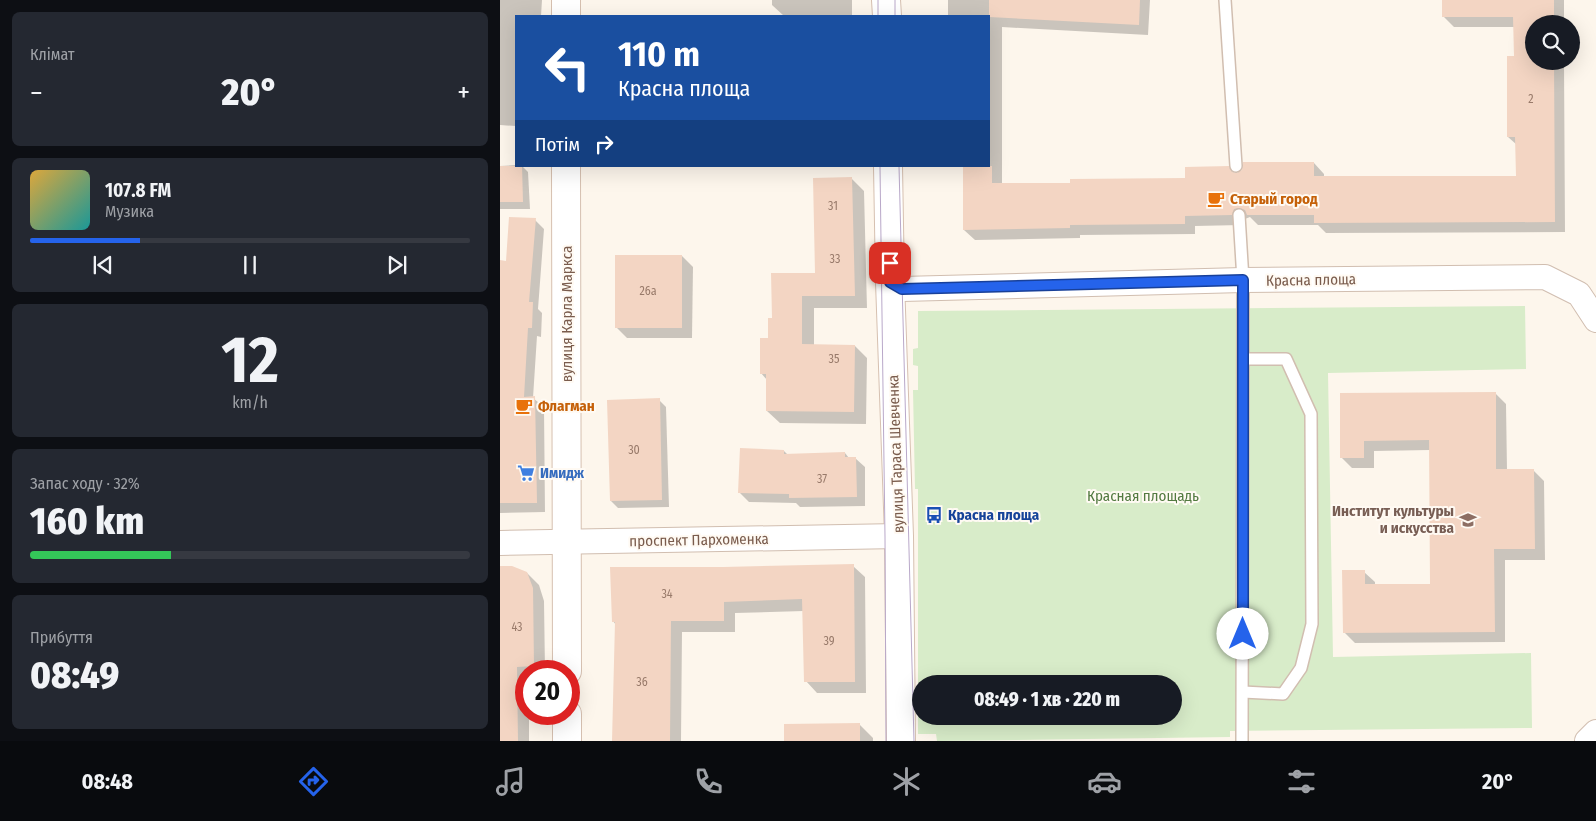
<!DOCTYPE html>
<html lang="uk">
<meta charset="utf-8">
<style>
:root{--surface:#171b24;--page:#242831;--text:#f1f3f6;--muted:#9ea1a6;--line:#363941;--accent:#2563eb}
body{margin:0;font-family:"Fira Sans Condensed",sans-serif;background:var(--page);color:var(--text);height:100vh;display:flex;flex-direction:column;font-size:19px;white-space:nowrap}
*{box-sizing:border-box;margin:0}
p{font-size:16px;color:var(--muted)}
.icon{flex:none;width:28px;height:28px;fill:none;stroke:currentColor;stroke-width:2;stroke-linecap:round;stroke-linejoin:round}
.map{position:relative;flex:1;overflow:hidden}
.side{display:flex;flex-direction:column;gap:12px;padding:12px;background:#0d0f14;width:500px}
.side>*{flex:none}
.guide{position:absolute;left:15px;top:15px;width:475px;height:152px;border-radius:0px;box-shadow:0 5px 20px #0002;background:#1a4fa0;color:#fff;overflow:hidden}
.controls{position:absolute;left:1025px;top:15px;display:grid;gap:10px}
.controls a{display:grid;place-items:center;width:55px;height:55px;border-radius:50%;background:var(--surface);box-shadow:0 5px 20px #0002;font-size:25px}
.speed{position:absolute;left:15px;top:660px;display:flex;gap:10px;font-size:25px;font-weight:700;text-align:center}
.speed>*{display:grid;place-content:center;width:65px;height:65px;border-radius:50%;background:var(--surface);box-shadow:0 5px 20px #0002;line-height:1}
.speed .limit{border:8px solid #d22;background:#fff;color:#111}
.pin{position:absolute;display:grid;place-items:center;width:42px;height:42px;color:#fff;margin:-21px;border-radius:10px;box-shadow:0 2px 8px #0006}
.me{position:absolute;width:55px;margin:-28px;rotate:0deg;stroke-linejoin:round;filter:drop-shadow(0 0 4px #0008)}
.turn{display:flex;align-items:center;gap:18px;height:105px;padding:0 20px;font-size:22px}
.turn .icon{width:65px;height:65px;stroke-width:2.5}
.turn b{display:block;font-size:35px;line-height:42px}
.then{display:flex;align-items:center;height:48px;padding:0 20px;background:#0003;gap:10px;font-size:19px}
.big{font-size:38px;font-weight:800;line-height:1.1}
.side .tile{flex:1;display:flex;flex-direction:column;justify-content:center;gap:8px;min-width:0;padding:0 18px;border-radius:8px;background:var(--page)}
.side .dial{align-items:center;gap:0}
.dial b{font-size:65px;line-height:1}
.song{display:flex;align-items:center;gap:15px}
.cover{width:60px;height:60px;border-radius:8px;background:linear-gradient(135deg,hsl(40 70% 55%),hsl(180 70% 35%))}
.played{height:5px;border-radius:2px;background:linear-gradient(90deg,var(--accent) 25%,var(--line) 25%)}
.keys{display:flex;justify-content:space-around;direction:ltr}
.heat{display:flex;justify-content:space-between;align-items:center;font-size:28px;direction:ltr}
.charge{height:8px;border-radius:4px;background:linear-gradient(90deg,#34c759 32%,var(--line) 0)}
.trip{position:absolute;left:412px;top:675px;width:270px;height:50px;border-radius:25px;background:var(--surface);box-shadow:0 5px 20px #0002;font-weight:800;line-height:50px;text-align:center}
.tabs{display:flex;height:80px;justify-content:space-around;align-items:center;background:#090b0e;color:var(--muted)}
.tabs .icon{width:35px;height:35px}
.tabs .selected{color:var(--accent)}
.tabs b{font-size:22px;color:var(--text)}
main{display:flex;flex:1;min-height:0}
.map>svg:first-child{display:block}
.green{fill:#d8ecc9;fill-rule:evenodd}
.shadow{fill:#0003}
.building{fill:#f3d5c3}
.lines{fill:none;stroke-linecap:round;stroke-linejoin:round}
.service-casing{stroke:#d1beb0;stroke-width:14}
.minor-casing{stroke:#d1beb0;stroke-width:26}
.secondary-casing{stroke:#d6c0b0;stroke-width:30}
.service{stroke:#fff;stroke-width:11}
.minor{stroke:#fff;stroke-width:24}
.secondary{stroke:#fff;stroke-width:28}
.tram{stroke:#b9a8c9;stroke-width:1}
.route-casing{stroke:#184099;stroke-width:12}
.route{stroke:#2563eb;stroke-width:9}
.labels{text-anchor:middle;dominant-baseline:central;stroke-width:4;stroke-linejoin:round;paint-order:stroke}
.number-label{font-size:12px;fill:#987a6a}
.food-label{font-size:15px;font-weight:bold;fill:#c56008;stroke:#fffaf3;text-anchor:start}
.street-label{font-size:15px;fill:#7a5c4d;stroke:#fffaf3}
.shop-label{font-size:15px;font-weight:bold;fill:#366cbe;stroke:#fffaf3;text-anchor:start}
.park-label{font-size:15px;fill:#537a41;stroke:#fffaf3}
.education-label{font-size:15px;font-weight:bold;fill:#785e54;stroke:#fffaf3;text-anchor:end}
.transit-label{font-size:15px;font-weight:bold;fill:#164399;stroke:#fffaf3;text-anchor:start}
</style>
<main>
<section class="side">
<div class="tile"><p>Клімат</p>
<div class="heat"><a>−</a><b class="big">20°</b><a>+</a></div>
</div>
<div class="tile">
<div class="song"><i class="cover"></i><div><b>107.8 FM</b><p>Музика</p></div></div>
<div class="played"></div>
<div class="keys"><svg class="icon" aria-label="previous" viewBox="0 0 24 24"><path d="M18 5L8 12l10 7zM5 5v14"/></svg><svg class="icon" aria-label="pause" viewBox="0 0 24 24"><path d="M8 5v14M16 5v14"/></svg><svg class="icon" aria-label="next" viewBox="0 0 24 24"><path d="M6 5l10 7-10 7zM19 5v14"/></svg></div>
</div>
<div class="tile dial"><b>12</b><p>km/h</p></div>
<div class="tile"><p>Запас ходу · 32%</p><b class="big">160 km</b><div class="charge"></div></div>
<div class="tile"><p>Прибуття</p><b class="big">08:49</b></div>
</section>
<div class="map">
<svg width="1096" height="741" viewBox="0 0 1096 741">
<rect width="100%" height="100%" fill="#fdf6ec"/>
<path class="green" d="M1025,306L1026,369L828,373L833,657L1031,653L1032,728L730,731V737L437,741L436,734H418V489H415L413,390H418V366L413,365V349L418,348V311ZM421,684H674V716H421Z"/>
<g class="shadow">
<path d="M0,0H42L41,16H16V126L0,125Z"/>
<path d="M272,0H352V16H284L272,5Z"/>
<path d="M448,0H650L648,35L502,27V185L571,184L686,180L728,168L735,174L814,163L824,174V178L1017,177V145L1008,137L1015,57V27H954L944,17L943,0H1064V24H1034V61H1064L1065,232L826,233L818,225H758L750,217L745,219L742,225L695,226V234L580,235V238L475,240L464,230V167L461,166H489V16H448Z"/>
<path d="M16,165L22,166L28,172L30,209H0V166Z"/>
<path d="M351,178L364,191L367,308H314V345L355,346L367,358L366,424L280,423L267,411V380L261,373L273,319L316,274Z"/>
<path d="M35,220L44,229L38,309L42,313L41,337L37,336L33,398L44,407L45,512L0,513V262H7Z"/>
<path d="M182,256L193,267L192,338H127L116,327Z"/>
<path d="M995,393L1006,404L1007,470H1033L1044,481L1045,560H1005V642L855,643L844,632L864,572L875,582V586L931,585L930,450L874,451V468H852L841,457V394Z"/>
<path d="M159,400L166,407L169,507L118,508L111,501Z"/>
<path d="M284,451L288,455L345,453L349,458H355L365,467V506L300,507L296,503L249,502L240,493Z"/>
<path d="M353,566L365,577L366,693H317L306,681L304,611L235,613V632H182L181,741H114L116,625L113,621Z"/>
<path d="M0,568L27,573L39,585L44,601L45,671H26V714H29V741H0Z"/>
<path d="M359,724L373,738V741H286Z"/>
</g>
<g class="building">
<path d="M489,0H640L639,25L489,17Z"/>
<path d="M942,0H1054V24H1034V61H1054L1055,222L814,223V215H747L745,210L739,208L734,209L732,215L685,216V224L570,225V228L463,230V166H492V183H570V179L685,178V167L729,166L732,172L737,173L742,170L743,162H814V176H1016L1015,137H1007V56H1014L1013,17H942Z"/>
<path d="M0,166H22L23,202H0Z"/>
<path d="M352,177L355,296H302V344L355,345L354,412L266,411V374H260V338H268V318H272L271,273H315L313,178Z"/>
<path d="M9,217L36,218L29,302H33L32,328H28L24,397L35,396L37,503H0V260L6,261Z"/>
<rect x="115" y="255" width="67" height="73"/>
<path d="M996,392V469H1034L1035,549H994L995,632L843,633L842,570H865V584H930L929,440L864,441V458H840V393Z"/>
<path d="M160,398L162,500L110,501L107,400Z"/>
<path d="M240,448L284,450V454L345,452V457H356L357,497L289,498V494L238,493Z"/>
<path d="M354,564L355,682H304L302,599L224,602V621H171L170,741H112L115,622H112L110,567H223Z"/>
<path d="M0,566H12L27,572L33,588L34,666L17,667L18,741H0Z"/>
<path d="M360,723V741H284V724Z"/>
</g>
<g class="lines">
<g class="service-casing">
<g id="service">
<path d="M725,0L736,166"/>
<path d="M739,215L743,280L742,741"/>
<path d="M743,692L783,694L801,668L812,624L811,414L786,359H743"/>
</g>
</g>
<g class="minor-casing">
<g id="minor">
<path d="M390,282L402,289L743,280L1045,277L1079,294L1096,320"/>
<path d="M0,543L399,536"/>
<path d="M1087,741L1096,732"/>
</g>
</g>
<g class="secondary-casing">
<g id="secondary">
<path d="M66,0V16"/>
<path d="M386,0L387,16"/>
<path d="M66,166L67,671"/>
<path d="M388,166L390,282L399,536L401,741"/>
<path d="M67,714V741"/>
</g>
</g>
<use href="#service" class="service"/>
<use href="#minor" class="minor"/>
<use href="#secondary" class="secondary"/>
<g class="tram">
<path d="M378,0V16"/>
<path d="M395,0V16"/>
<path d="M380,166L385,537L386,741"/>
<path d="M399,166L414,741"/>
</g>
</g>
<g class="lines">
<g class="route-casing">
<path id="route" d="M390,263V282L402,289L743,280V634"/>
</g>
<use href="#route" class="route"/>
</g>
<defs>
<g id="cafe-bare" transform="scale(1.35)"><path d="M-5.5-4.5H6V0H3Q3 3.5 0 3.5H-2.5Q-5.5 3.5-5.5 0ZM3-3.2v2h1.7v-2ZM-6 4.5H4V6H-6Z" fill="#e8710a" stroke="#fffaf3" stroke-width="2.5" paint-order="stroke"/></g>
<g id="supermarket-bare" transform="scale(1.35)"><path d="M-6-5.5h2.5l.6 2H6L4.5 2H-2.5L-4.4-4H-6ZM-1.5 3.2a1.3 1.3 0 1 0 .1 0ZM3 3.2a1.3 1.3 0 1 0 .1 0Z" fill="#3f7fe0" stroke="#fffaf3" stroke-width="2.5" paint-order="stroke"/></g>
<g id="bus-bare" transform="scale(1.35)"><path d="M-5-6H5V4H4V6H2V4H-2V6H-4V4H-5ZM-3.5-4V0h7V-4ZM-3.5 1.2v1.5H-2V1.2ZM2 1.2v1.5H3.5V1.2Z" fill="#1a4fb4" stroke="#fffaf3" stroke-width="2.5" paint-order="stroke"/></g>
<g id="university-bare" transform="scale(1.35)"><path d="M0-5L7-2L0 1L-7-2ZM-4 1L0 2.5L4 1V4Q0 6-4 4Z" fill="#8d6e63" stroke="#fffaf3" stroke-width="2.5" paint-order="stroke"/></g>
</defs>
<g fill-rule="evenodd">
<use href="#cafe-bare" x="716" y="199"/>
<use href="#cafe-bare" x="24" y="406"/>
<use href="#supermarket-bare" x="26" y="473"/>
<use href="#bus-bare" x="434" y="515"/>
<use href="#university-bare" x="968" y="520"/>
</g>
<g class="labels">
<g class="number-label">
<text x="1031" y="99">2</text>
<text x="333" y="206">31</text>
<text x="335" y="259">33</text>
<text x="148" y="291">26а</text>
<text x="334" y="359">35</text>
<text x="134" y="450">30</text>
<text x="322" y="479">37</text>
<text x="167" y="594">34</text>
<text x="17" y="627">43</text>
<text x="329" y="641">39</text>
<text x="142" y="682">36</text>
</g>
<g class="food-label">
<text x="730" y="199">Старый город</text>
<text x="38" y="406">Флагман</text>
</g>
<g class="street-label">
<text transform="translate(811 280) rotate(-1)">Красна площа</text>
<text transform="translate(67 314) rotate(-90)">вулиця Карла Маркса</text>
<text transform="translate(396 454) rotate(-92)">вулиця Тараса Шевченка</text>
<text transform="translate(199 540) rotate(-1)">проспект Пархоменка</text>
</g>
<g class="shop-label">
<text x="40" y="473">Имидж</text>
</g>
<g class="park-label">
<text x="643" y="496">Красная площадь</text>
</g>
<g class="education-label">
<text x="954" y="511">Институт культуры<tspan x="954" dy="17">и искусства</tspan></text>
</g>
<g class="transit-label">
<text x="448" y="515">Красна площа</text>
</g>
</g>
</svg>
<div class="controls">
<a><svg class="icon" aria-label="search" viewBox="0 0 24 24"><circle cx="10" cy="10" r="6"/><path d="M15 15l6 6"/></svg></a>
</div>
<div class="speed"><div class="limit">20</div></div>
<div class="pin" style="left:390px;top:263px;background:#d93025"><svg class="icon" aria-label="arrive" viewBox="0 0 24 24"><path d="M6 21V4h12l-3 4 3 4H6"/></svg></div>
<svg class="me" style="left:743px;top:634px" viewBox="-20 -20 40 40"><circle r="19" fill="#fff"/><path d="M0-13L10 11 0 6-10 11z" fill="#2563eb"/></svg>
<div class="trip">08:49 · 1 хв · 220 m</div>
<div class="guide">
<div class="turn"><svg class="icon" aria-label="left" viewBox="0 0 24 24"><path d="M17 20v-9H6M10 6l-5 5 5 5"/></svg><div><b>110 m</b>Красна площа</div></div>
<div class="then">Потім<svg class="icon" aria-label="right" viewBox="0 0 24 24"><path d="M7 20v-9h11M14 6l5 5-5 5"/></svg></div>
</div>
</div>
</main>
<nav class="tabs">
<b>08:48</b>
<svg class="icon selected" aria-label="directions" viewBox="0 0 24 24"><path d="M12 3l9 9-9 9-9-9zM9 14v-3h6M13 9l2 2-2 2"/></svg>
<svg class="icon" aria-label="music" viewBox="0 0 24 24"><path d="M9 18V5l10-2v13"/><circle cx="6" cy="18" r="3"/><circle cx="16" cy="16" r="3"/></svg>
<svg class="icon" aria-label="phone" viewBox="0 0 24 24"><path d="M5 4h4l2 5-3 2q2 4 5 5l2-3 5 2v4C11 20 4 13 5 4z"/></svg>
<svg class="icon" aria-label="climate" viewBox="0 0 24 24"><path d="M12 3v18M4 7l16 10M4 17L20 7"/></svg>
<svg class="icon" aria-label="car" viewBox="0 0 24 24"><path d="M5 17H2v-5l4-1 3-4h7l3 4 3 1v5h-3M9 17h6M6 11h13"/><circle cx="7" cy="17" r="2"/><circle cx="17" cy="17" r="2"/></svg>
<svg class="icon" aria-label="filters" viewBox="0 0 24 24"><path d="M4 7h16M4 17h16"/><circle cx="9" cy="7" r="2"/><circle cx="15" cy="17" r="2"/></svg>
<b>20°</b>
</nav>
